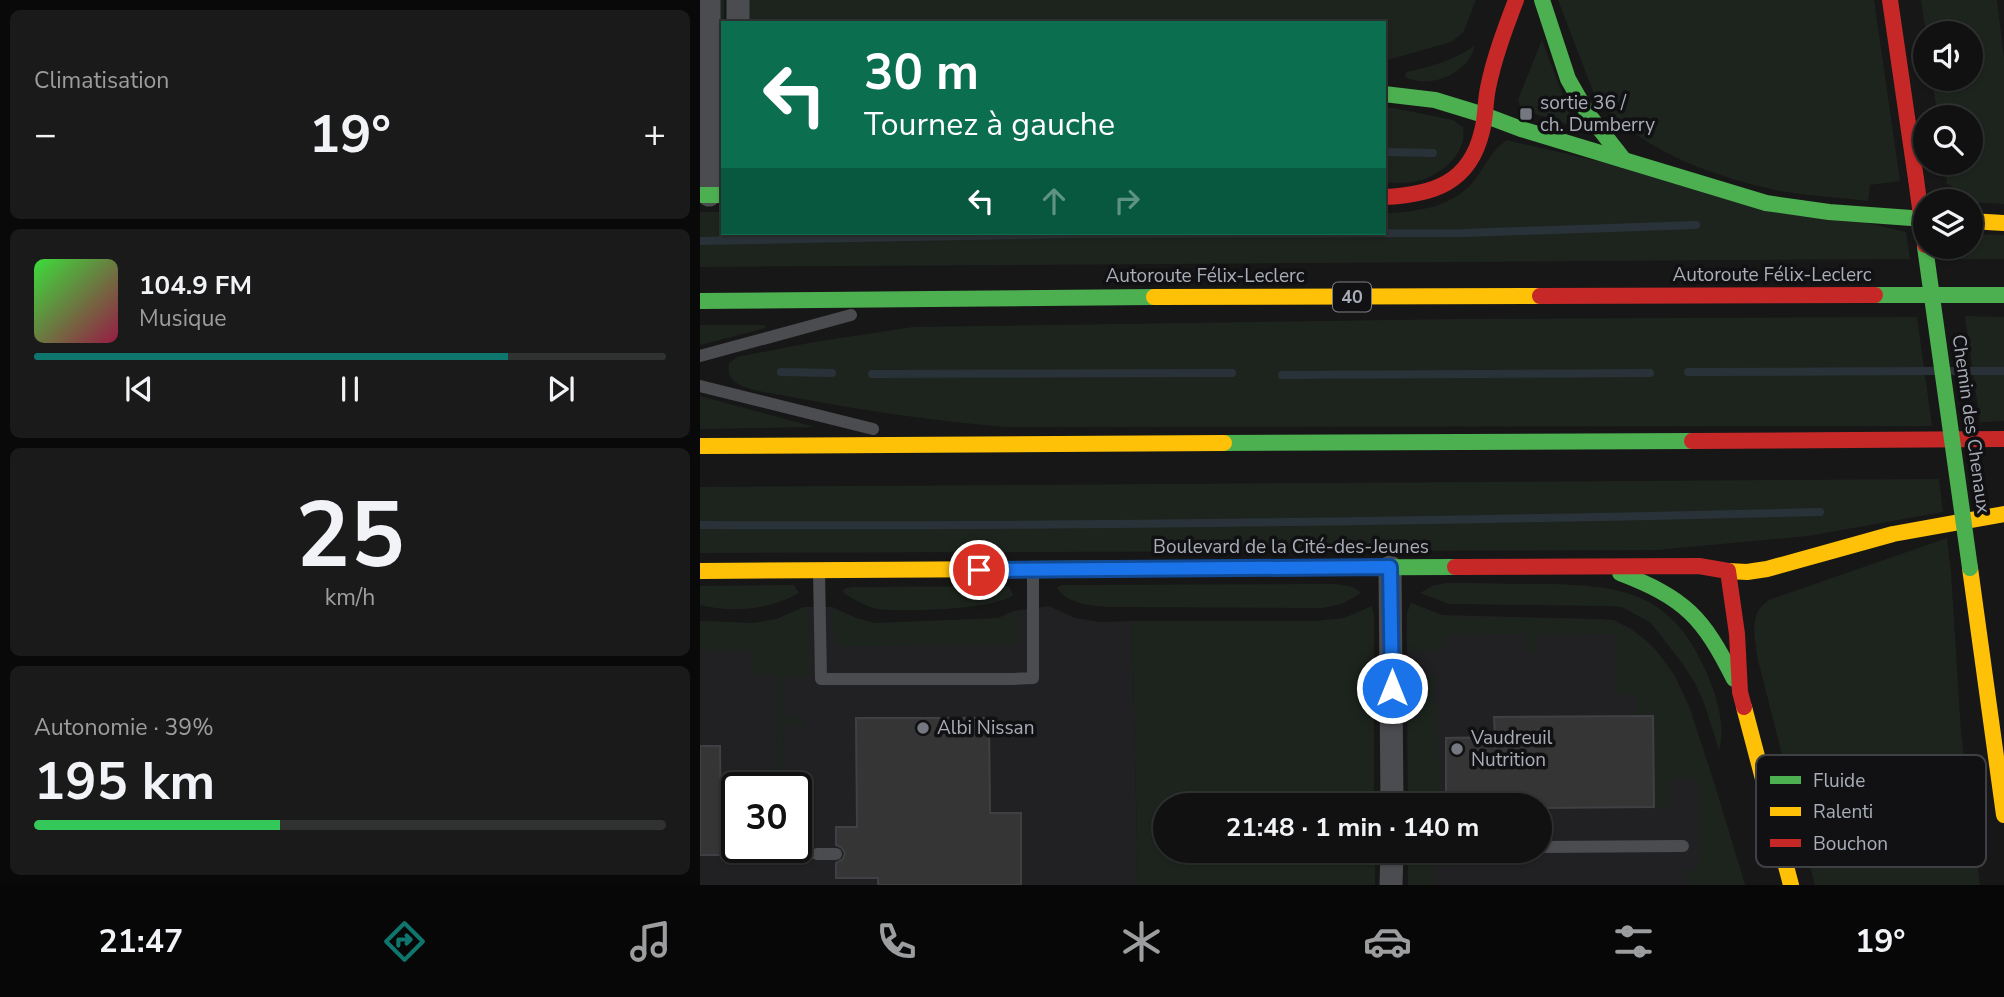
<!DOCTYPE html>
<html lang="fr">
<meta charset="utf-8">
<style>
:root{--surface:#111;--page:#1a1a1a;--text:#f1f3f6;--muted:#9c9d9f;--line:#303131;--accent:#0f766e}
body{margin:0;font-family:"Nunito Sans",sans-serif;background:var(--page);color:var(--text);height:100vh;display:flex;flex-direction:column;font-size:26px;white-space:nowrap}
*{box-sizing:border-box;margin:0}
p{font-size:23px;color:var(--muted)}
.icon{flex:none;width:38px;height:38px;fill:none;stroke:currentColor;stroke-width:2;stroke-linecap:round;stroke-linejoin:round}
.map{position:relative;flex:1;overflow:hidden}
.panel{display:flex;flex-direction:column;gap:10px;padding:10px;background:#090909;width:700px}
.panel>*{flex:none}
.guide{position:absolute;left:21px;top:21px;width:665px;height:214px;border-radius:0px;box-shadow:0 2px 5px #0004,0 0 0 2px var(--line);background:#0b6e4f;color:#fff;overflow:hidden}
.controls{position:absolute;left:1213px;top:21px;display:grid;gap:14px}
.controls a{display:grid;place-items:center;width:70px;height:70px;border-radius:50%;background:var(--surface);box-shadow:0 2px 5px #0004,0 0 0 2px var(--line);font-size:35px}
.speed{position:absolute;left:21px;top:772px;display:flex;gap:14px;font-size:35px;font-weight:700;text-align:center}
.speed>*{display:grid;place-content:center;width:91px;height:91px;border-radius:50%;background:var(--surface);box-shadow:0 2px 5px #0004,0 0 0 2px var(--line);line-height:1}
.speed .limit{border:4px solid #111;border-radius:10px;background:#fff;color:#111}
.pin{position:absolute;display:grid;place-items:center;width:60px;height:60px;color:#fff;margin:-30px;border:4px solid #fff;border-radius:50%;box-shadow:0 2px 7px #0007}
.me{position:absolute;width:77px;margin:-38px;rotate:0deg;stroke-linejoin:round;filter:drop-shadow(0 0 5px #0008)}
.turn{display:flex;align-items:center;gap:24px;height:147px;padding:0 28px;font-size:32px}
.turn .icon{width:91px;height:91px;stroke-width:2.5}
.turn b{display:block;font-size:49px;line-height:60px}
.lanes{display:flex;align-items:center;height:66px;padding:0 28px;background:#0003;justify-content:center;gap:35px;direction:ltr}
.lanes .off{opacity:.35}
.big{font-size:52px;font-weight:700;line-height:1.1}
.panel .card{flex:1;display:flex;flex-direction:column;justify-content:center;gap:10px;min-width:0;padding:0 24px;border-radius:10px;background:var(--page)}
.panel .dial{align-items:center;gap:0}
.dial b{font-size:91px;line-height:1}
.song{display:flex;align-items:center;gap:21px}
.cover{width:84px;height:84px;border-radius:10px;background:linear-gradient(135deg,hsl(120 70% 55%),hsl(340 70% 35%))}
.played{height:7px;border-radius:4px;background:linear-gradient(90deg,var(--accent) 75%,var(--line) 75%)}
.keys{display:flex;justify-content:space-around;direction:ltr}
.heat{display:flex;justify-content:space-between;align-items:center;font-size:38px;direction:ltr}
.charge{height:10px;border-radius:5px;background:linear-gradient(90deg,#34c759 39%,var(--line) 0)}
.trip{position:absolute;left:453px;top:793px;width:399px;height:70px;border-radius:35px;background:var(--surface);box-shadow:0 2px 5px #0004,0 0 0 2px var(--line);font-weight:700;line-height:70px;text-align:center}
.menu{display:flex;height:112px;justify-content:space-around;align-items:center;background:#070707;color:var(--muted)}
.menu .icon{width:49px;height:49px}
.menu .active{color:var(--accent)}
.menu b{font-size:32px;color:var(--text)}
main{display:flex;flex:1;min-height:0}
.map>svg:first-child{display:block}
.built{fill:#212123;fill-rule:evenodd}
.green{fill:#1d241e}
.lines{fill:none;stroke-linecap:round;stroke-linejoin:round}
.stream{stroke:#2a3239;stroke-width:8}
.building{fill:#353536;stroke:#3f4043;stroke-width:2}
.lane{stroke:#4b4c50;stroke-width:12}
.street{stroke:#4b4c50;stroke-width:23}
.fast{stroke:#4caf50;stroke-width:16}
.slow{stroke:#ffc107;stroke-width:16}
.jam{stroke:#c62828;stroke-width:16}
.fast-bridge{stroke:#4caf50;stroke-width:16}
.jam-bridge{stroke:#c62828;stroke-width:16}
.route-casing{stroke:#114b97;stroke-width:18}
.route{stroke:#1a73e8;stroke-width:12}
.poi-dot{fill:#757880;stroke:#111113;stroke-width:2.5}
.labels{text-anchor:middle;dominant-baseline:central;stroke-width:7;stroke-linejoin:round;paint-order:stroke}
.shield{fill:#111113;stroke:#7b7e86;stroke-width:2}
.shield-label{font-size:18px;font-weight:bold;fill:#a8adb8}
.poi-label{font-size:19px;fill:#a8adb8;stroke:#111113;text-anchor:start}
.street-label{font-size:19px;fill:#a8adb8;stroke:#111113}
.key{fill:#111113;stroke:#3e4045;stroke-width:2}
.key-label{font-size:19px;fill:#a8adb8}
</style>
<main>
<section class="panel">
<div class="card"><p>Climatisation</p>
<div class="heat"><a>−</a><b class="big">19°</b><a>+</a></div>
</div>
<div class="card">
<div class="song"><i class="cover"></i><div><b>104.9 FM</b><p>Musique</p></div></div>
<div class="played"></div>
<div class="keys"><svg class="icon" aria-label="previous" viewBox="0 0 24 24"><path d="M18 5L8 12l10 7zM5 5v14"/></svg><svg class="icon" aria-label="pause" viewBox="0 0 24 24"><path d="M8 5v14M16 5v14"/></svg><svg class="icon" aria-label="next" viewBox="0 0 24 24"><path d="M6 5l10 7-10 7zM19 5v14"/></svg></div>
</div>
<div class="card dial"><b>25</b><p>km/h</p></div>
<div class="card"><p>Autonomie · 39%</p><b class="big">195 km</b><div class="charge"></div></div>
</section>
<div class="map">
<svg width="1304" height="885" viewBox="0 0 1304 885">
<rect width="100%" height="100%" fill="#171717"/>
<g class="built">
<path d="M711,603L742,615L896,619L914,620L933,630L953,648L974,674L990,708L1045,885H708V851L840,850V805H708L707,613Z"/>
<path d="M349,606L375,618L401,622L432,621L438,885H0V621L53,623L77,619L104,607H132L156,618L175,623L272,621L298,618L313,611ZM37,788H96V847H37Z"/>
</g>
<g class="green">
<path d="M20,0H24L23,133L20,131Z"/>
<path d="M47,0H776L763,33L751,42L684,61V23H47Z"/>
<path d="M858,0H1174L1200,181L1170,185L1168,201C1136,197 1102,196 1071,189C1006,174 942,150 896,99Z"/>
<path d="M1221,0H1297L1304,58V204L1253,201L1251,185L1247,184L1244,163H1270V117H1238L1232,79H1270V33H1226Z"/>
<path d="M842,40L875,127L821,109L818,100Z"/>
<path d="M775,45C769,73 731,90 705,77L706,72C730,67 756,60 775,45Z"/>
<path d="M684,108H693L753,120L763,127C768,153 741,175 718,181C707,184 695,182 684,183Z"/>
<path d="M807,140L1206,232L1210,259L0,267V212H23V233H684V213C718,212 756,207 777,177C786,164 793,149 807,140Z"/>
<path d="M1271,234L1304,235V259H1258L1256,247H1270Z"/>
<path d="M1265,316L1304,317V421L1280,422Z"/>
<path d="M1217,317L1232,426L306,427C234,421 164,411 92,397C77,394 47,391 35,382C29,377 28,371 29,363L37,357L114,342L213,327L761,319Z"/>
<path d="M0,325H64L66,328L0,345Z"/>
<path d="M0,396L115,427L0,429Z"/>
<path d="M1239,479L1243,512L1108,536L957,550L0,553V487Z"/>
<path d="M1247,538L1251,572L1261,733L1280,885H1115L1058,660C1055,638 1047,615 1069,600Z"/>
<path d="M747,583C779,583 812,584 844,584C926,585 974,594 1008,676C1017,697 1026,728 1019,750L1004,703L996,685L982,663L951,623L922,607L907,606L749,604L720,593L732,586Z"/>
<path d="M635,584L653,587L661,593L642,604L622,608L409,607C393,606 365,604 357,587L362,585Z"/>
<path d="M94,585L99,593C70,610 32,613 0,605V586Z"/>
<path d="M309,586L313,595C295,610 203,612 178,609C167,607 152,599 143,592L144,589L153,587Z"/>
<path d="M711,603L742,615L757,617L896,619C968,626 990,708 1009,767C1022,806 1033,846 1045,885H987L986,870L995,869L999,866L998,779L969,778V807H954L953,716H937V695H915V634L837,635V654H827L825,634L747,635V650L707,652V613Z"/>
<path d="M672,606L674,616V805H466V850L675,851V885H438L432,621H615L644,618Z"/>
<path d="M104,607H108L109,678L84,677V716L105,717L103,726L83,725L84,787H76L77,675H53L52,651H0V621L53,623L77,619Z"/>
<path d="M132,607L156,618L175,623L298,618L319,610L317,645L135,646Z"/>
<path d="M733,675L735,676L733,704H738L739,805H708L707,677Z"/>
<path d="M715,860H752V866H733V885H708V865Z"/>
</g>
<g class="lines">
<g class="stream">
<path d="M684,152L733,153"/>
<path d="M0,241L366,234L764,233L996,225"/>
<path d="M1251,371H1304"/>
<path d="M81,372L132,373"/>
<path d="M988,372L1235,371"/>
<path d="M172,374L532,373"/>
<path d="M582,375L950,373"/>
<path d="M0,525C373,527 746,521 1120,512"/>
</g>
</g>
<g class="building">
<path d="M953,716L954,807L840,808V805H746V738L795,737L794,717Z"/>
<path d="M156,718H289L290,813H321V885H178V878H136V863L143,859L145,853L141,847L136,845V827H157Z"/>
<path d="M0,746H20L21,855H0Z"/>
</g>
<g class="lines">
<g class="lane">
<path d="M0,356L151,315"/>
<path d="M0,386L173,429"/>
<path d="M119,571L121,679H313L333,678V570"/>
<path d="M840,847L983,846"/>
<path d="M117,854H136"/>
</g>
<g class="street">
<path d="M9,0V195"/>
<path d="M38,0V23"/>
<path d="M690,567L692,805"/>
<path d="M691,885L692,850"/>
</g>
<g class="fast">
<path d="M842,0L868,79L888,114L924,160"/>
<path d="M684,94L735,100L784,115"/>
<path d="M784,115L821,129L1066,203L1129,212L1225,219"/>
<path d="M0,195H23"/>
<path d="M1175,295H1304"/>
<path d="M0,301L454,297"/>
<path d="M524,443L992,441"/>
<path d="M323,569L755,567"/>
<path d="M920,573C985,598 1003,617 1034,679"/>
</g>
<g class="slow">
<path d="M1270,221L1304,223"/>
<path d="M454,297L840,296"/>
<path d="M0,446L524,443"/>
<path d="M1270,568L1304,815"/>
<path d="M0,571L323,569"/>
<path d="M1028,571L1047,572L1067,569L1193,534L1304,514"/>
<path d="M1044,707L1091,885"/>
</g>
<g class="jam">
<path d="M1190,0L1216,179"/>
<path d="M684,197C733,195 770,183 782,131C786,117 785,102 788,88C794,58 805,29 816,0"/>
<path d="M840,296L1175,295"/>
<path d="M992,441L1304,439"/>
<path d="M755,567L999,566L1028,571L1037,634L1040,692L1044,707"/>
</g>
<path class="fast-bridge" d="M1225,247L1270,568"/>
<path class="jam-bridge" d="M1216,179L1225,245"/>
</g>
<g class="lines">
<g class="route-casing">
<path id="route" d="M279,570L690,567L692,688"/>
</g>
<use href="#route" class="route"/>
</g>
<g class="poi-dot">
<rect x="819" y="107" width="14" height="14" rx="3.5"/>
<circle cx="223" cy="728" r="7"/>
<circle cx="757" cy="749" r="7"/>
</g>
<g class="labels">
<rect class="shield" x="633" y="282.5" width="38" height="29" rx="5"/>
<g class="shield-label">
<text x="652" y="297">40</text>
</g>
<g class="poi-label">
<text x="840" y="103">sortie 36 /<tspan x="840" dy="22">ch. Dumberry</tspan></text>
<text x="237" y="728">Albi Nissan</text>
<text x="771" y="738">Vaudreuil<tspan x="771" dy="22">Nutrition</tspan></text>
</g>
<g class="street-label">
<text x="1072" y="275">Autoroute Félix-Leclerc</text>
<text x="505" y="276">Autoroute Félix-Leclerc</text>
<text transform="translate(1271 424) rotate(82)">Chemin des Chenaux</text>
<text x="591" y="547">Boulevard de la Cité-des-Jeunes</text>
</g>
</g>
<rect x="1056" y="755" width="230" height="112" rx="10" class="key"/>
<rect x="1070" y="776" width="31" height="8" fill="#4caf50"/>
<rect x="1070" y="807" width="31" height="9" fill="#ffc107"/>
<rect x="1070" y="839" width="31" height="8" fill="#c62828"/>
<g class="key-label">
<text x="1113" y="787">Fluide</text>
<text x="1113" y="818">Ralenti</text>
<text x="1113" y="850">Bouchon</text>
</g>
</svg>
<div class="controls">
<a><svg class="icon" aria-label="sound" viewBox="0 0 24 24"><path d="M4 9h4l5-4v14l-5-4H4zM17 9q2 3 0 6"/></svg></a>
<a><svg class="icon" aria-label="search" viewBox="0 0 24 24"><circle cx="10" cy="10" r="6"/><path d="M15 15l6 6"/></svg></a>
<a><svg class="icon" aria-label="layers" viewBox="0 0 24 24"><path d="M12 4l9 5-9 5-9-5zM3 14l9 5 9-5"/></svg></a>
</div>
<div class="speed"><div class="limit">30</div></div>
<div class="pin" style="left:279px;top:570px;background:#d93025"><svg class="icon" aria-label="arrive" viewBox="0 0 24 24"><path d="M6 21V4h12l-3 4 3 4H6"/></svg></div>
<svg class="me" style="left:692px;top:688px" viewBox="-20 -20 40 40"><circle r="17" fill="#1a73e8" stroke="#fff" stroke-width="3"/><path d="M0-11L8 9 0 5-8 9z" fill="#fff"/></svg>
<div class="trip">21:48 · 1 min · 140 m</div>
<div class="guide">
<div class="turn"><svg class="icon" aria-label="left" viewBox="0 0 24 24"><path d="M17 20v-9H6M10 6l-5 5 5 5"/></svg><div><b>30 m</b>Tournez à gauche</div></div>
<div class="lanes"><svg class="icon" aria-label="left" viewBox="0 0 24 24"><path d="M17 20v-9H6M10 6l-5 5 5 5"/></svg><svg class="icon off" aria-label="ahead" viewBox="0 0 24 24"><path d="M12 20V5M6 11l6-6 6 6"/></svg><svg class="icon off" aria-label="right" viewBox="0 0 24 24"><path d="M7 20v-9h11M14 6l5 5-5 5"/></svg></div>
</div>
</div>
</main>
<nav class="menu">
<b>21:47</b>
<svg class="icon active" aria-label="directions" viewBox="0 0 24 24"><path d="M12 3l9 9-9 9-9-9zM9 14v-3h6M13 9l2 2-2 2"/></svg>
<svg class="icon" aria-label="music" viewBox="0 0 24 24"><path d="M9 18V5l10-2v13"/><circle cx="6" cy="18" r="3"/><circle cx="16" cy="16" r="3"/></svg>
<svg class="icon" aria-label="phone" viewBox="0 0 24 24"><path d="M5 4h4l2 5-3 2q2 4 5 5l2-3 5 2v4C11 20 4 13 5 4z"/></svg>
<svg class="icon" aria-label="climate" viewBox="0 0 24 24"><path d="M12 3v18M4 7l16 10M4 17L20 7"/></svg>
<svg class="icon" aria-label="car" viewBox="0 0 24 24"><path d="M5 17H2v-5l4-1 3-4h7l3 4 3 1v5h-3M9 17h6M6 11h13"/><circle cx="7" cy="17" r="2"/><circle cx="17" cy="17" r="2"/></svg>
<svg class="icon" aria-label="filters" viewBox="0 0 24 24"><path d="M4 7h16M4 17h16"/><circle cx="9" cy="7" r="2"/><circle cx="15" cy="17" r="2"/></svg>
<b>19°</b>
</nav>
